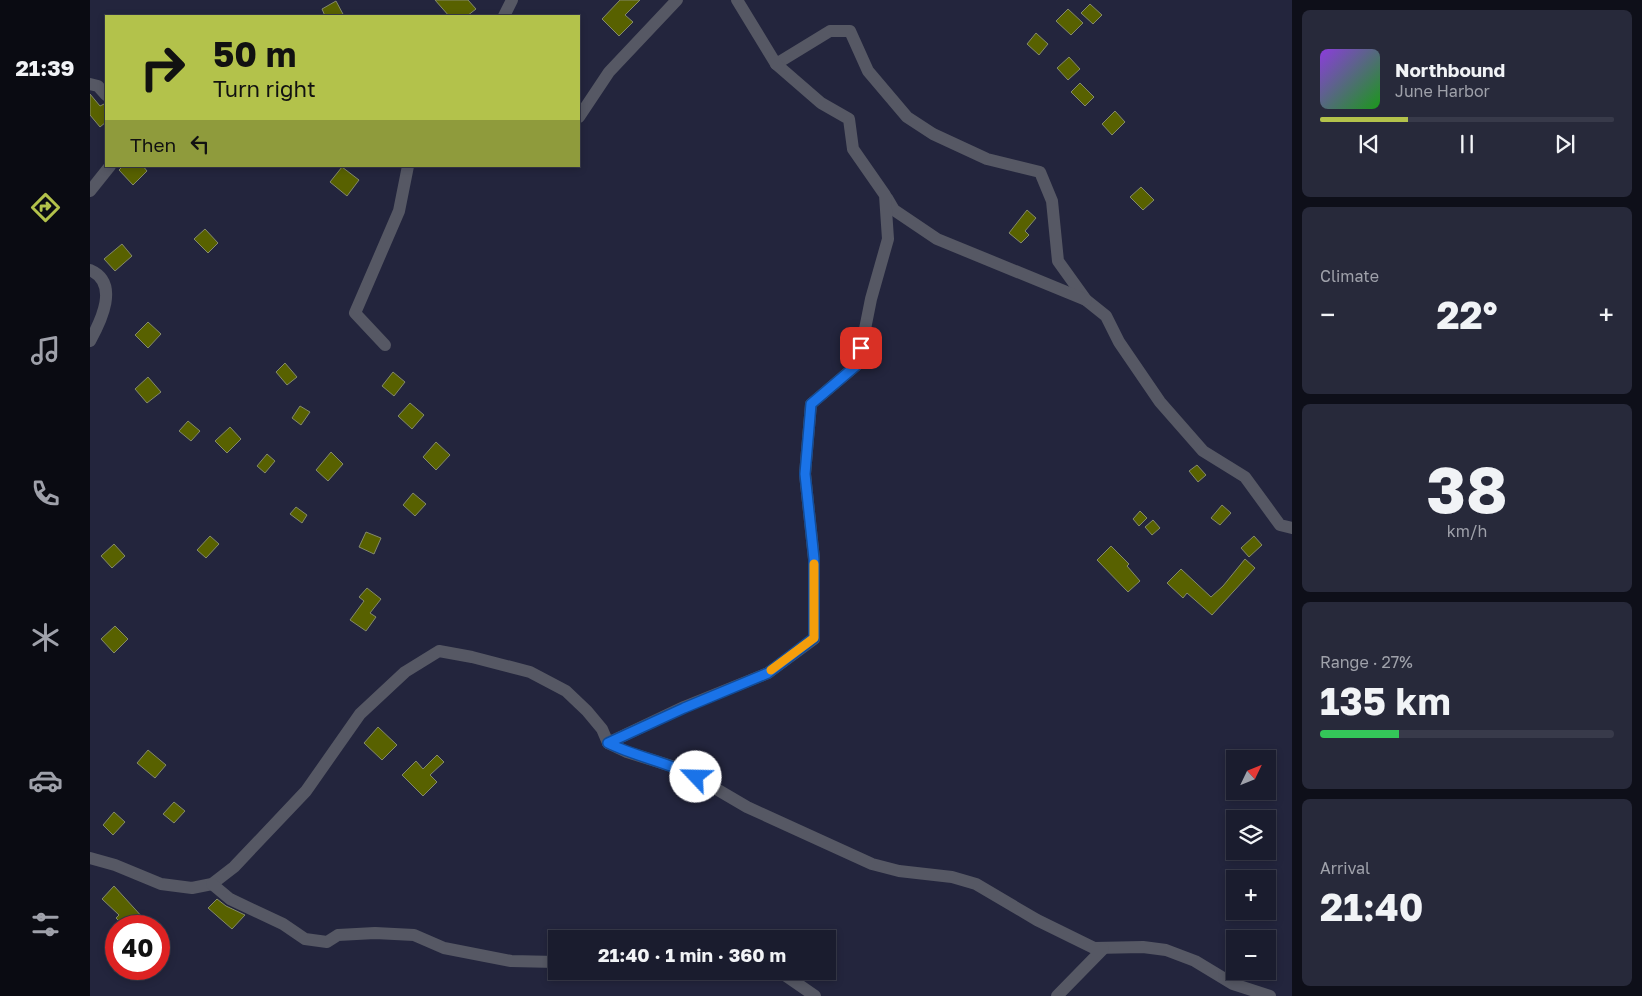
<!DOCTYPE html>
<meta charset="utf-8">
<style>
:root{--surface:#1a1c2e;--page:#27293a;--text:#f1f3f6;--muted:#9fa1aa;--line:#383a4a;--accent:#b3c24b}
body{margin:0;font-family:"Golos Text",sans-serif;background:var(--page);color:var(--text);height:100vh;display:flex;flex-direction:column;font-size:19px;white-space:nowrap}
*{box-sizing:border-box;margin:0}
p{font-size:16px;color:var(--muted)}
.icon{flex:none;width:28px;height:28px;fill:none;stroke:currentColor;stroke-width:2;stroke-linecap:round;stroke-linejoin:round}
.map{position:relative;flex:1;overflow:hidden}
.sheet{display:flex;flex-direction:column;gap:10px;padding:10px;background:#0e0f19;width:350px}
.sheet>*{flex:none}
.guide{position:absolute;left:15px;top:15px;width:475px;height:152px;border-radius:0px;box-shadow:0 2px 8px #0003,0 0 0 1px var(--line);background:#b3c24b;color:#111;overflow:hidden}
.needle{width:32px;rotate:47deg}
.buttons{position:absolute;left:1136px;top:750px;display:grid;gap:10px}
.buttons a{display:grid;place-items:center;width:50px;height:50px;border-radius:0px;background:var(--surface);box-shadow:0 2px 8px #0003,0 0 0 1px var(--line);font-size:25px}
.speed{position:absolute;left:15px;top:915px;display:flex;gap:10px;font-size:25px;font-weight:700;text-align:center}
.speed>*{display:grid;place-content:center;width:65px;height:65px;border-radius:50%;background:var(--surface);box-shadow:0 2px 8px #0003,0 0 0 1px var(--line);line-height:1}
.speed .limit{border:8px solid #d22;background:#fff;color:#111}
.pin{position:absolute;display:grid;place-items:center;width:42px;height:42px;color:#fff;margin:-21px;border-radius:10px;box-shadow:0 2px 8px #0006}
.me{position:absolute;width:55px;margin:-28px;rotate:294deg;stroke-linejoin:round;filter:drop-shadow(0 0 4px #0008)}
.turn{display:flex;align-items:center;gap:18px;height:105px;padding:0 25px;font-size:22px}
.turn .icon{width:65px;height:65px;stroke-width:2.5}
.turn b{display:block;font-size:35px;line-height:42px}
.then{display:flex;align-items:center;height:48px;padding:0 25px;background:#0003;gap:10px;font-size:19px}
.big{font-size:38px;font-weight:700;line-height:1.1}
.sheet .tile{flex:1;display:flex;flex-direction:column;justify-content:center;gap:8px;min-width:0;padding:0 18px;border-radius:8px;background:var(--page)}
.sheet .dial{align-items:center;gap:0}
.dial b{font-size:65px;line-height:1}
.song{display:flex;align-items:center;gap:15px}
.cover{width:60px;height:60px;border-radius:8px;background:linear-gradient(135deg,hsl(270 70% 55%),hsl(120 70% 35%))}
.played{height:5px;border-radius:2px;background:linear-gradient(90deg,var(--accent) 30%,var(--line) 30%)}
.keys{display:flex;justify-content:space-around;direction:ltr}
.heat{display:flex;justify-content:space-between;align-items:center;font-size:28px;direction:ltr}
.charge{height:8px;border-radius:4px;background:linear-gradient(90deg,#34c759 27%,var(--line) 0)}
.trip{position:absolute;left:458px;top:930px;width:288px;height:50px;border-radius:0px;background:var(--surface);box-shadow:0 2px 8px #0003,0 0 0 1px var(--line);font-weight:700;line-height:50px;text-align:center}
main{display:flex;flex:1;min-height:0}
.menu{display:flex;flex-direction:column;width:90px;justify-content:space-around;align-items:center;background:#0a0b12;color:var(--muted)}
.menu .icon{width:35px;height:35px}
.menu .current{color:var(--accent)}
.menu b{font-size:22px;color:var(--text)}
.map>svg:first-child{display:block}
.building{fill:#586100;stroke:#848a6b}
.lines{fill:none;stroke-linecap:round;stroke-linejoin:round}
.minor{stroke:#565864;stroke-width:12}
.route-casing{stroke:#114b97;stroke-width:12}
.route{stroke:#1a73e8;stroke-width:9}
.slow{stroke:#f59e0b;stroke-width:9}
</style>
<main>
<nav class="menu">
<b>21:39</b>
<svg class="icon current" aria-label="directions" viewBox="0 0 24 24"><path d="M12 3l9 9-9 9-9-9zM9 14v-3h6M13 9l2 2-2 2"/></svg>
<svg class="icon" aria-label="music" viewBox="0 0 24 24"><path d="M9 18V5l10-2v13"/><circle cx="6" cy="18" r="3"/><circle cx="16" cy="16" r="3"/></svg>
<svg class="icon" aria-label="phone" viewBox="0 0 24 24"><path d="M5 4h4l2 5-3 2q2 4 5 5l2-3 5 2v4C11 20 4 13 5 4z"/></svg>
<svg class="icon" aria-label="climate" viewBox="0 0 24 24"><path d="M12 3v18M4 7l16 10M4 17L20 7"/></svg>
<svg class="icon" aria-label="car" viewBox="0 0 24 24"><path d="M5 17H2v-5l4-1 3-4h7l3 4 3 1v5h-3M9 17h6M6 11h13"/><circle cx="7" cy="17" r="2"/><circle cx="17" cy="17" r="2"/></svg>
<svg class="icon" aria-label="filters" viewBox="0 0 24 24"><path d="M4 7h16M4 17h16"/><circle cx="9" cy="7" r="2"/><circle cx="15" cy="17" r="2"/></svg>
</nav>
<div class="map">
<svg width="1202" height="996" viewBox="0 0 1202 996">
<rect width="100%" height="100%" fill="#23253d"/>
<g class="building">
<path d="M345,0H378L386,9L377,16H359Z"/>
<path d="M530,0H550L535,15L543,22L529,36L512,19Z"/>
<path d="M246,1L254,16H235L232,9Z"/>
<path d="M1000,4L1012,15L1003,24L991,13Z"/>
<path d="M978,9L993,23L981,35L966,21Z"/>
<path d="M946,33L958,44L949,55L937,44Z"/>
<path d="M979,57L990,69L978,80L967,68Z"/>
<path d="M990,83L1004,97L995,106L981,92Z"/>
<path d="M0,94L10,106L16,103V122L10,127L0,115Z"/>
<path d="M1025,111L1035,122L1022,135L1012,124Z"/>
<path d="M33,166H53L57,171L43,185L29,170Z"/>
<path d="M252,167L269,180L257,196L240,182Z"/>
<path d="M1051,187L1064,200L1053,210L1040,197Z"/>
<path d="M937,210L946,218L935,231L939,235L931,243L919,233Z"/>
<path d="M115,229L128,243L118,253L104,239Z"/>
<path d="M32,244L42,256L25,271L14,259Z"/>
<path d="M58,322L71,334L58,348L45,335Z"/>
<path d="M195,363L207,377L197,385L186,372Z"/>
<path d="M303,372L315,382L304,396L292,386Z"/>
<path d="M58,377L71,392L57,403L45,389Z"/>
<path d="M320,403L334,415L322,429L308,416Z"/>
<path d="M210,406L220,412L211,425L202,418Z"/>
<path d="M98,421L110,431L101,441L89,431Z"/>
<path d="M140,427L151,439L137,453L125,441Z"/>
<path d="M346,442L360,455L346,470L333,457Z"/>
<path d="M241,452L253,464L238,481L226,470Z"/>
<path d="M177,454L185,461L175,473L167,466Z"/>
<path d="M1107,465L1116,475L1108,482L1099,471Z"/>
<path d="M323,493L336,504L325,516L313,505Z"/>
<path d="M1132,505L1141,513L1130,525L1121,518Z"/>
<path d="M206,507L217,515L212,523L200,514Z"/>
<path d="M1050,511L1057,518L1049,526L1043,519Z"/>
<path d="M1063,520L1070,528L1062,535L1055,527Z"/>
<path d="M276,532L291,538L284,554L269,547Z"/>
<path d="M120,536L129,544L116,558L107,550Z"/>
<path d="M1164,536L1172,545L1159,557L1151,548Z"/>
<path d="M24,544L35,556L22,568L11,556Z"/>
<path d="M1021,546L1039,564L1037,566L1050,581L1038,592L1007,560Z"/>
<path d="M1155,559L1165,568L1122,615L1097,593L1093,598L1077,583L1091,569L1121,597L1133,586Z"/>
<path d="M277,588L291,599L280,613L286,617L276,631L260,620L274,601L269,597Z"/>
<path d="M25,626L38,639L24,653L11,639Z"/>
<path d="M288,727L307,745L292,760L274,743Z"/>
<path d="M58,750L76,765L65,778L47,763Z"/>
<path d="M347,755L354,762L340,775L347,782L333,796L312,775L326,761L333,769Z"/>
<path d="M84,802L95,811L84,823L73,814Z"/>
<path d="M24,812L35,822L23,835L13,825Z"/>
<path d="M24,886L54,919L47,926H34L26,918L29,915L12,899Z"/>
<path d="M127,899L136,906L155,915L142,929L118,908Z"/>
</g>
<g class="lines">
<g class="minor">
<path d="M414,16L422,0"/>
<path d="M686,64L740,31H760L778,71L817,117L843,134L897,159L950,172L962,201L968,261L996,300L1016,316L1029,342L1070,402L1113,451L1155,477L1190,525L1202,528"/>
<path d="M0,84L8,86L16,95"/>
<path d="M489,117L519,72L587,0"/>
<path d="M0,191L20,166"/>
<path d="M797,198L804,210L847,239L996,300"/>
<path d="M0,270C30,283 11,321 0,341"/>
<path d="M295,345L265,313L309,211L318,166"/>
<path d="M518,743L594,707L678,673L724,639V559L715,474L721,404L768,364L781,299L798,239L795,195L763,149L759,119L731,103L686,64L647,0"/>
<path d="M0,858L25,865L71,884L102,888L122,884L144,867L216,791L270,714L315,672L349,651L382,657L440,672L476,691L497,711L512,729L518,743L537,752L594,770L657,807L782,864L809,871L862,877L886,884L947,920L1004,948L1053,947L1076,950L1105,961L1143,984L1180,996"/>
<path d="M122,884L140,899L193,924L215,939L237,942L248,935L285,933L324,935L354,948L421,961L466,962"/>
<path d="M689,971L725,996"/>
<path d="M967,996L1013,949"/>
</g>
</g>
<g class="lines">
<g class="route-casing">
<path id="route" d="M606,777C578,762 546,757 518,743L594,708L678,673L724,638V559L715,474L721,404L768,364L771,348"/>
</g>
<use href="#route" class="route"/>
<path class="slow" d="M681,670L724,638V564"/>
</g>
</svg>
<div class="buttons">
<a><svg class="needle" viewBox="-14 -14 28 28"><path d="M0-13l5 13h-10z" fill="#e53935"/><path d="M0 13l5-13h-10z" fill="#9fa1aa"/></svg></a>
<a><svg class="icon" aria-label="layers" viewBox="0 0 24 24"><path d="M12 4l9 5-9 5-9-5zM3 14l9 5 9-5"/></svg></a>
<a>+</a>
<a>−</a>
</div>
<div class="speed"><div class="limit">40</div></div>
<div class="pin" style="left:771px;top:348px;background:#d93025"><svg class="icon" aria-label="arrive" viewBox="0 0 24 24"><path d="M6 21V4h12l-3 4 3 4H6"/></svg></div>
<svg class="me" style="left:606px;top:777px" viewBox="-20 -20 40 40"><circle r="19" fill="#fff"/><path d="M0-13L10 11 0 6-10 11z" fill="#1a73e8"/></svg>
<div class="trip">21:40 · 1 min · 360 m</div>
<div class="guide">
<div class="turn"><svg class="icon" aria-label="right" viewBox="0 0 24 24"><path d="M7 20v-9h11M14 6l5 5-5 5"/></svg><div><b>50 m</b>Turn right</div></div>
<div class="then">Then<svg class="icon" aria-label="left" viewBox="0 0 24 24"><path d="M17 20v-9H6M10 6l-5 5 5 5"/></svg></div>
</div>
</div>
<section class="sheet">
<div class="tile">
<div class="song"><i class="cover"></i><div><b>Northbound</b><p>June Harbor</p></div></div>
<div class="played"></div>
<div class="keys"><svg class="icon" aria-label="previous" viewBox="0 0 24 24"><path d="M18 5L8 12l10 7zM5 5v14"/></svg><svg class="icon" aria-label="pause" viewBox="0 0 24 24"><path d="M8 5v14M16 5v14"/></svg><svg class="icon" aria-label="next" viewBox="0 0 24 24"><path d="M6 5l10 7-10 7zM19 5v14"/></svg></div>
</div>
<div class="tile"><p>Climate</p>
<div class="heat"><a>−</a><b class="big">22°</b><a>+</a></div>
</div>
<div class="tile dial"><b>38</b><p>km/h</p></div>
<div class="tile"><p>Range · 27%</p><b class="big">135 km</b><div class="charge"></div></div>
<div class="tile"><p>Arrival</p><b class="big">21:40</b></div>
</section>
</main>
